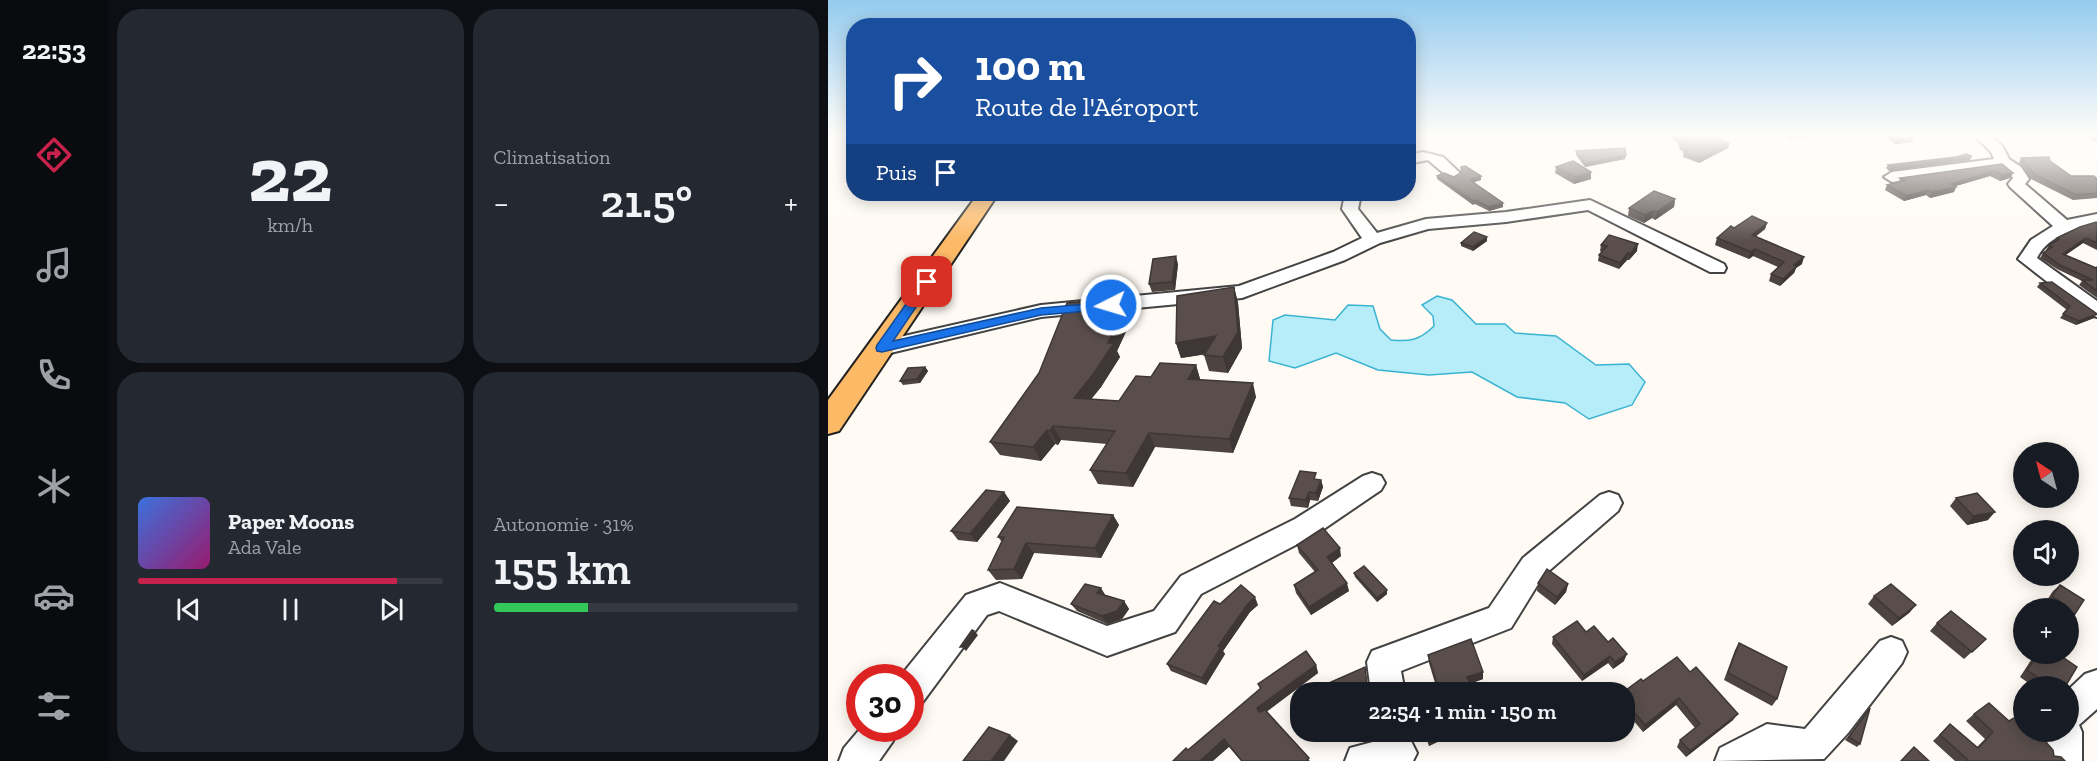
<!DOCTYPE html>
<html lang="fr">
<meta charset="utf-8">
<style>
:root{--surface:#171b24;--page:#242831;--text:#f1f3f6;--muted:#9ea1a6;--line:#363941;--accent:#c6224b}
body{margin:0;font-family:"Zilla Slab",serif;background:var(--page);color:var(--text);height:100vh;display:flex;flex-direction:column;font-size:22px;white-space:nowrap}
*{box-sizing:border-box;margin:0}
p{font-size:20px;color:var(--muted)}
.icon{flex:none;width:33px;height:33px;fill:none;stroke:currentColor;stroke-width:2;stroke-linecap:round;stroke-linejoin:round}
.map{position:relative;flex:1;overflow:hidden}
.drawer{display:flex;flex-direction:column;gap:9px;padding:9px;background:#0d0f14;width:720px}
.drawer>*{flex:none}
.guide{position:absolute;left:18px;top:18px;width:570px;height:183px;border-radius:24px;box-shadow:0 3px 15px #0003;background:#1a4fa0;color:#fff;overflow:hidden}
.needle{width:39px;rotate:324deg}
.tools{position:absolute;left:1185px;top:442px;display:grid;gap:12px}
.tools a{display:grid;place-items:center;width:66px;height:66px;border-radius:50%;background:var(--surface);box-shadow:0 3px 15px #0003;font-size:30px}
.speed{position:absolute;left:18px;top:664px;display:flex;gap:12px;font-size:30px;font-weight:700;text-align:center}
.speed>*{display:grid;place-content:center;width:78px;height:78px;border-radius:50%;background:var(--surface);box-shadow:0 3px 15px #0003;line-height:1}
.speed .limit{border:9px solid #d22;background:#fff;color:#111}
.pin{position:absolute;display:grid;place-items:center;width:51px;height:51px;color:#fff;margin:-26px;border-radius:12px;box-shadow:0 3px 9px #0006}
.me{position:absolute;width:66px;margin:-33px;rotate:265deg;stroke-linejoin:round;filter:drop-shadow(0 0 4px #0008)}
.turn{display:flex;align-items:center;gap:21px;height:126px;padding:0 30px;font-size:27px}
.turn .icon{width:78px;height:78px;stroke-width:2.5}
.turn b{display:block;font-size:42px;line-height:51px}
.then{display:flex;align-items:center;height:57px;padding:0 30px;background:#0003;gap:12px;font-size:22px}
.big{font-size:45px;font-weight:600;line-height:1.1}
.drawer .card{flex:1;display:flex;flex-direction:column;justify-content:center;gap:9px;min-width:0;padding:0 21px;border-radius:24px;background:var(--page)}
.drawer .dial{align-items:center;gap:0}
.dial b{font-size:78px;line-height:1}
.song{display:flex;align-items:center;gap:18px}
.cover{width:72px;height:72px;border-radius:9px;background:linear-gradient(135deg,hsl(220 70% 55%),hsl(320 70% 35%))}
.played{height:6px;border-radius:3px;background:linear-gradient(90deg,var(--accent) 85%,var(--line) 85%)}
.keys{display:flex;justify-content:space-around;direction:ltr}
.heat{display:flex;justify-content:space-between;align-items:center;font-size:33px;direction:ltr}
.charge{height:9px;border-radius:4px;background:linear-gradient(90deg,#34c759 31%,var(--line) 0)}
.drawer .tiles{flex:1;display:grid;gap:9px;grid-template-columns:repeat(2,1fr)}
.trip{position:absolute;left:462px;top:682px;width:345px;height:60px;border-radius:24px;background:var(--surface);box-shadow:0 3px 15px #0003;font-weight:600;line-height:60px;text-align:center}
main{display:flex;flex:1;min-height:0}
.menu{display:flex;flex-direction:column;width:108px;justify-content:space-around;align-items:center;background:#090b0e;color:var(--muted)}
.menu .icon{width:42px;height:42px}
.menu .current{color:var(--accent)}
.menu b{font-size:27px;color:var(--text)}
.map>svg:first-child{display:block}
.water{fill:#b6edf8;stroke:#3ab3d2;stroke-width:1.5}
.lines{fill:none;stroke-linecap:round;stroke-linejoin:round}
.minor-casing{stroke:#434343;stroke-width:4}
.major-casing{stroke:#212121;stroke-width:4}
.minor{fill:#fff;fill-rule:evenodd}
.major{fill:#fcb966;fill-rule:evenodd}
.wall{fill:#4d4341}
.shaded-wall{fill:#3e3735}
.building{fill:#594e4c;stroke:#3e3735;stroke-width:1.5}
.route{fill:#1a73e8;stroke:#114b97;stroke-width:1.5}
</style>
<main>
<nav class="menu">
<b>22:53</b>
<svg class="icon current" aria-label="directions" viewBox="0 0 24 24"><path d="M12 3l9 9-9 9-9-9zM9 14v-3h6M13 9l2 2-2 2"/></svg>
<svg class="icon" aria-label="music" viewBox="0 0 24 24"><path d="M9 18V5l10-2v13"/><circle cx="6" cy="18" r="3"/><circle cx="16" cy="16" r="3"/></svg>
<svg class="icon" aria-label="phone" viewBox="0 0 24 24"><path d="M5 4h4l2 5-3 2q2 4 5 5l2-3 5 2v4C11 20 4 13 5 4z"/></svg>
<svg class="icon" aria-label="climate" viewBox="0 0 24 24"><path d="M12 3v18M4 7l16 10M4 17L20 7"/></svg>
<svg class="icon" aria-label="car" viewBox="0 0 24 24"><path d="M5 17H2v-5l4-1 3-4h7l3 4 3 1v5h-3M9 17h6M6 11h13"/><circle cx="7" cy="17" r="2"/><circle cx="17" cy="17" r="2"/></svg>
<svg class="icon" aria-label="filters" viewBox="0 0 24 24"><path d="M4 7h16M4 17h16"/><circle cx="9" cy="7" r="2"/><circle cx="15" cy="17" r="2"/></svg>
</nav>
<section class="drawer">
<div class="tiles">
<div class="card dial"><b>22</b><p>km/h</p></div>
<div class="card"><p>Climatisation</p>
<div class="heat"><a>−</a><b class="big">21.5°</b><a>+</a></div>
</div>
<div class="card">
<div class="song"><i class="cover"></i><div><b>Paper Moons</b><p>Ada Vale</p></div></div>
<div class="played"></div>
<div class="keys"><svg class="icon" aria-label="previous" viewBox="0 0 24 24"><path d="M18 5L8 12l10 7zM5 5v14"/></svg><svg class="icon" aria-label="pause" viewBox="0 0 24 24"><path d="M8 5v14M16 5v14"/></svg><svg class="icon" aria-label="next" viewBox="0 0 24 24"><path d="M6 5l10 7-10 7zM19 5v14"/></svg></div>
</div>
<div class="card"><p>Autonomie · 31%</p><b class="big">155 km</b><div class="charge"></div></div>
</div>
</section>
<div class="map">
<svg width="1269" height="761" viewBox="0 0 1269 761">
<rect width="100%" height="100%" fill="#fffaf3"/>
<path class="water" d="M609,296L624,300L648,324H677L687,333L728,336L768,365L801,364L817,382L804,405L761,419L737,403L689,397L644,372L601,375L550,370L508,353L467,368L441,361L445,320L457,315L507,320L520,305L545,306L552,329L563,340C582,342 592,340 606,326L605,316L594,305Z"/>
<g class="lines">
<g class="minor-casing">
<g id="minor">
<path d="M1146,135H1162L1175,147L1181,159L1193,167L1201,179L1197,184L1239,220L1269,214V224C1248,227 1219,237 1209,258L1269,301V317L1262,315L1190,259L1203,240L1225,226L1182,187L1180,184L1185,178L1182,173L1172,167L1064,182L1056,177L1064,172L1166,159L1163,152Z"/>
<path d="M595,152L615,157L633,174L625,179L620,177L600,160L580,164V155Z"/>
<path d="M517,194H533L530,209L549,233L598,219L678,212L762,200L896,264L898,268L896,272H882L760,210L678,222L600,229L552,243L517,260L414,298L213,317L54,355L46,353L43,348L46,343L54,341L213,305L411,286L505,252L534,238L514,209Z"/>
<path d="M544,473L553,476L557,483L553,490L487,535L373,594L347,632L279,656L171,611L159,615L94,703L82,707V678H71L138,595L172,583L279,626L326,611L353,576L467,519L535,476Z"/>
<path d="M781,492L790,495L794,503L790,511L715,576L683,628L573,671L577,693H543L539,662L544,651L661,608L695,558L772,495Z"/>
<path d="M1063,637L1074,641L1079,652L1074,663L1020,733L996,759L887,761L892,748L939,724L977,729L1052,641Z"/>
<path d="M1269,670V709L1251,725L1254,732V761H1218L1220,732H1240V690L1257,674Z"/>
<path d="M32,729H70L65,741L51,761H11L16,748Z"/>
<path d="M571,735L583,741L589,753L585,761H517L522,748Z"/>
</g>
</g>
<g class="major-casing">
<path id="major" d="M150,194H170L11,431L0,434V400Z"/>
</g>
<use href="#minor" class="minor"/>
<use href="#major" class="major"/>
</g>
<g class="wall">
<path d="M840,135H893L892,137H890L901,144L900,148L871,163L855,157L856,153H857L851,149L852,145Z"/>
<path d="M958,135H989L984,137L961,139Z"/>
<path d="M1055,135H1081L1084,142L1067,144Z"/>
<path d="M1257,135H1269V143Z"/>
<path d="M748,151L797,159L757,167L748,155Z"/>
<path d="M1193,158L1222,161L1243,176L1269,179V198L1245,200L1203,179L1191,163Z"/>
<path d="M1142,160L1061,171L1058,168L1060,165Z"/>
<path d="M1174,164L1185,173L1182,178L1172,181L1162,176L1128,186L1126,192L1102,198L1098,195L1076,201L1057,190L1059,185L1071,182L1072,178Z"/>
<path d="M633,167L653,176V180L646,182L675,207L661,211L647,204L645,205L609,179V176L626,177L633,173Z"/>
<path d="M728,167L763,179L746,184L727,173Z"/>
<path d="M847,199L846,207L827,220L824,218L816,223L800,216L801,208Z"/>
<path d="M939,223L937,229L928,236L974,264L968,268L966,273L952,286L941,281L943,274L950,267L925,256L921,259L887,245L889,238L906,228Z"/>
<path d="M1269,223V250L1255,243L1237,255L1268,268L1269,267V298L1251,285L1254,281L1229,269L1212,258L1215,253L1219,250H1218L1221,245L1227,241L1229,238Z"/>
<path d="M659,237V241L645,251L633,246V243Z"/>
<path d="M773,245L809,251L801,260H799L791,269L770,261L771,255L774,252L772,251Z"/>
<path d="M350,264L347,290L324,292L321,284Z"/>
<path d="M1212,283L1266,318L1248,325L1232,318L1239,310L1209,287Z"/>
<path d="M406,287L410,303L414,348L400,373L381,371L376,355L377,354L353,358L348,343Z"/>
<path d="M303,297L308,310L289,351L292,357L273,387L263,399L291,401L323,377L368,365L372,379V380L428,397L405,453L327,447L305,487L270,484L262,470L279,444L233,440L230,445L227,444L213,461L172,455L162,442Z"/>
<path d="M97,367L100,371L92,383L75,385L72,381Z"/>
<path d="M489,479L493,480L495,487L490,501L482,500L480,508L463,506L461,498Z"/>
<path d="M176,492L182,501L149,542L130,540L123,531Z"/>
<path d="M1128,498L1160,520L1139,525L1122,506Z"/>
<path d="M285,515L291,525L273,558L206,553L194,579L168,580L160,570L174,542L170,537Z"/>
<path d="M469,545L513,556L504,563L521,591L483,615L468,593L466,585L487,572L471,553Z"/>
<path d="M526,573L559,590V594L549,602L527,577Z"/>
<path d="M710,583L740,584L738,592L727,605L709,591Z"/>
<path d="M1232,585L1256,600L1241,623L1247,628L1240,636V609H1226L1217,603L1225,591Z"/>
<path d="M278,595L296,601L301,609L294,619L279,624L249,611L243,604Z"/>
<path d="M1046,596L1088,605L1081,613L1064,626L1040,604Z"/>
<path d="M392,604L430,605L422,612L395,651L397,654L378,685L343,671L339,664Z"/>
<path d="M1109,623L1158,639L1136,659L1102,631Z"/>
<path d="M758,632L780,642L796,661L785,669L780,663L754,681L724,644L725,637Z"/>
<path d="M911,643L949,699L944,706L896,680L907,650Z"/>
<path d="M1207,654H1230L1237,687H1206L1192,677Z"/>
<path d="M600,655L655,672V679L641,684L646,693H610L601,663Z"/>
<path d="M488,665L490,673L439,711L482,761H413L401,747L360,750L432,689L430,684Z"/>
<path d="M815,681L905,720L858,757L849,747L852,740L867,728L848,705L815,732L805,720L799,724L796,721V693Z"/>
<path d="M1042,708L1032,744L1029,747L1017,740Z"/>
<path d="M1146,714L1181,721L1226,756L1237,761H1127L1105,741L1122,724L1149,747L1157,739L1138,721Z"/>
<path d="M596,732H630L601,746Z"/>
</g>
<g class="shaded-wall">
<path d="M1085,139L1084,142L1067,144L1069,140Z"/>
<path d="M901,144L900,148L871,163V159Z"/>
<path d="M798,155L797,159L757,167V164Z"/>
<path d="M1144,156L1142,160L1061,171L1063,167Z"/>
<path d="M1165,171L1162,176L1121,188L1128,187L1126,192L1102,198L1104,192L1123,184Z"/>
<path d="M763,172V179L746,184L747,177Z"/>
<path d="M1185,173L1182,178L1172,181L1175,175Z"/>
<path d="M653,176V180L642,183V180Z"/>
<path d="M1100,190L1098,195L1076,201L1078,196Z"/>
<path d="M847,199L846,207L827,220L829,212Z"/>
<path d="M675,203V207L661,211V207Z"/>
<path d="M825,211L824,218L816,223L817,215Z"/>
<path d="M939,223L937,229L922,241L924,235Z"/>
<path d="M659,237V241L645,251V247Z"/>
<path d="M1258,238L1255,243L1232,259L1235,254Z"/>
<path d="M810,244L809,251L801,260L802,254Z"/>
<path d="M927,249L925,256L921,259L923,252Z"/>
<path d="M800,253L799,260L791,269L792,263Z"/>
<path d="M348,256L350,264L347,290L344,282Z"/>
<path d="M976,257L974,264L968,268L966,273L952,286L955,279L966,265Z"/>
<path d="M406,287L410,303L414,348L400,373L395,357Z"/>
<path d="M303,297L308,310L289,351L292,357L273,387L253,412L246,398L280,343Z"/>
<path d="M1269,315L1266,318L1248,325L1251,321Z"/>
<path d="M388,336L393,352L353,358L348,343Z"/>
<path d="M368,365L372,379L365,393L360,379Z"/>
<path d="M97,367L100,371L92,383L89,379Z"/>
<path d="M425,383L428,397L405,453L401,439Z"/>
<path d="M225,426L233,440L230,445L222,431Z"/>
<path d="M219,430L227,444L213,461L205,447Z"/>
<path d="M321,433L327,447L305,487L298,473Z"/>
<path d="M493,480L495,487L490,501L488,493Z"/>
<path d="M176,492L182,501L149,542L142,534Z"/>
<path d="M481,492L482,500L480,508L478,500Z"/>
<path d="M1167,512L1160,520L1139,525L1145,516Z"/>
<path d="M285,515L291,525L273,558L267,548Z"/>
<path d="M198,543L206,553L194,579L186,569Z"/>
<path d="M512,548L513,556L501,565L499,557Z"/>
<path d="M519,583L521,591L483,615L481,607Z"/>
<path d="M740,584L738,592L727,605L729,597Z"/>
<path d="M273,588L278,596L269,593Z"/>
<path d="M559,590V594L549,602V598Z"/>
<path d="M427,597L430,605L422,612L395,651L397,654L378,685L374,678L390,646L419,605Z"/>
<path d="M296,601L301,609L294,619L279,624L274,616Z"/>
<path d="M1088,605L1081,613L1064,626L1071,618Z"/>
<path d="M146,631L150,635L138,651L134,647Z"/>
<path d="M799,654L796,661L785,669L787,662Z"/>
<path d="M782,656L780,663L754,681L756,675Z"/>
<path d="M488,665L490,673L433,716L429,708Z"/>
<path d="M655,672V679L639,685V677Z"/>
<path d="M851,698L848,705L815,732L817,725Z"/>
<path d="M808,714L805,720L799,724L802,718Z"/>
<path d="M910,714L905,720L858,757L862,751Z"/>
<path d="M615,732H630L601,746V739Z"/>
<path d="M182,735L190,741L176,761H163Z"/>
<path d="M396,739L401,747L385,761H372Z"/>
</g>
<g class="building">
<path d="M845,135H887L901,144L871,159L856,153L861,151L852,145L856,144Z"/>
<path d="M1061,135H1081L1085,139L1069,140Z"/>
<path d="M797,148L798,155L757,164L748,151Z"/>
<path d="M1138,154L1144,156L1063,167L1060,165L1128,157Z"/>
<path d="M1221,157L1222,161L1243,176H1266L1269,179V193L1248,195L1206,174L1193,158Z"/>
<path d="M745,161L763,172L747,177L728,167Z"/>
<path d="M1174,164L1185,173L1175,175L1165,171L1123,184L1128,187L1104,192L1100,190L1078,196L1059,185L1077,180L1072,178Z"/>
<path d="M637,166L653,176L642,180L675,203L661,207L647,200L645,201L609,176L616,173L626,177L634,172L633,167Z"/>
<path d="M826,191L847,199L829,212L825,211L817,215L801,208Z"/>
<path d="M924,216L939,223L924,235L976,257L966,265L969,266L955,279L943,274L956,262L927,249L923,252L889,238L903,226L906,228Z"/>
<path d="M1268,222L1269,223V243L1258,238L1235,254L1268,268L1269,267V291L1254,280H1265L1232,265L1215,253L1224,247L1221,245L1231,239L1229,238L1252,227Z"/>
<path d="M646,232L659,237L645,247L633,243Z"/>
<path d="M781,235L810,244L802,254L800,253L792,263L771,255L779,246L773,245Z"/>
<path d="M348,256L344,282L321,284L325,259Z"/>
<path d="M1224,282L1269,314L1251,321L1235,314L1242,306L1212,283Z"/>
<path d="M406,287L410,332L395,357L376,355L388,336L348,343L349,296Z"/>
<path d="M303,297L280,343H286L266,373L246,398L291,401L308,376L323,377L332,363L368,365L360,379L425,383L401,439L321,433L298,473L262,470L287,431L225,426L222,431L219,430L205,447L162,442L211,373L239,303Z"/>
<path d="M97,367L89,379L72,381L80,368Z"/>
<path d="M472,471L488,473L486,479L493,480L488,493L481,492L478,500L461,498Z"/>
<path d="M158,490L176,492L142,534L123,531Z"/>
<path d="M1149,493L1167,512L1145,516L1128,498Z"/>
<path d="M189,507L285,515L267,548L198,543L186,569L160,570L176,537H170Z"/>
<path d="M495,528L512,548L499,557L519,583L481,607L466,585L490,570L469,545Z"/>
<path d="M536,566L559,590L549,598L526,573Z"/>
<path d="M719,569L740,584L729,597L710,583Z"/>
<path d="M257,584L273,588L269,593L296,601L289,611L274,616L243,604Z"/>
<path d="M1063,584L1088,605L1071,618L1046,596Z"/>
<path d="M413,585L427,597L419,605L390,646L393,647L374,678L339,664L386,601L392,604Z"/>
<path d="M1232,585L1256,600L1241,623L1247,628L1240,636V609H1231L1235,604L1224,596Z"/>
<path d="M1123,611L1158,639L1144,652L1109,623Z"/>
<path d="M749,621L758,632L766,626L780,642L785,638L799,654L787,662L782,656L756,675L725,637Z"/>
<path d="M144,630L146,631L134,647H132Z"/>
<path d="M643,639L655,672L639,677L646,693H612L600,655Z"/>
<path d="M911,643L959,667L949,699L900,673Z"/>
<path d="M478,651L488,665L429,708L431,712L437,710L481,758L478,761H414L396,739L372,761H345L358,748L360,750L433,688L430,684Z"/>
<path d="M1210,654H1230L1249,667L1237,687H1223L1199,670Z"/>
<path d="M849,657L862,672L868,667L910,714L862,751L852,740L872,724L851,698L817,725L808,714L802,718L796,712V693H794L813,679L815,681Z"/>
<path d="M537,667L539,686L546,688L548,693H504L501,683Z"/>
<path d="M1161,703L1181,721L1193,714L1196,717V732H1209L1225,750L1226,756L1233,757L1237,761H1137L1139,759L1112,735L1122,724L1150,748L1165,732L1146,714Z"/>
<path d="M1042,708L1032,744L1021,737Z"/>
<path d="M161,727L182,735L163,761H135Z"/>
<path d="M598,732H615L601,739Z"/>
<path d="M1086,747L1101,761H1073Z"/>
</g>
<linearGradient id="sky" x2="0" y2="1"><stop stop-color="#94cbee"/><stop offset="0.56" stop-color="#fffdfa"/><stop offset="1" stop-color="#fffdfa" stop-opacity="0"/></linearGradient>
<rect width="1269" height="242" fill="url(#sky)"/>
<path class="route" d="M99,279L105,282L65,341L213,308L283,302L289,305L283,309L213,315L54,352L49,351L48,348L49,345L95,280Z"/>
</svg>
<div class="tools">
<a><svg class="needle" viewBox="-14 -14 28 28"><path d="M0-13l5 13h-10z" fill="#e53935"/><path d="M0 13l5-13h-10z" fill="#9ea1a6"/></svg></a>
<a><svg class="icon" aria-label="sound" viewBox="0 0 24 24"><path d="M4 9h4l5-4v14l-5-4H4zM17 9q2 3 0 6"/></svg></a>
<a>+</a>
<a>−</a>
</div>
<div class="speed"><div class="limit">30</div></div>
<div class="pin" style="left:99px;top:282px;background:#d93025"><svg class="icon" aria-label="arrive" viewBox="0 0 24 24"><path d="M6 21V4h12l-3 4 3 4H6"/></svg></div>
<svg class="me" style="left:283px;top:305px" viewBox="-20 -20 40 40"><circle r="17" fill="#1a73e8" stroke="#fff" stroke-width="3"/><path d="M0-11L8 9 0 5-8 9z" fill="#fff"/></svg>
<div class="trip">22:54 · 1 min · 150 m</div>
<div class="guide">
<div class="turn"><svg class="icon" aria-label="right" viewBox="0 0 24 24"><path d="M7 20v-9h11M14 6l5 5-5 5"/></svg><div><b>100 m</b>Route de l'Aéroport</div></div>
<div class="then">Puis<svg class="icon" aria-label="arrive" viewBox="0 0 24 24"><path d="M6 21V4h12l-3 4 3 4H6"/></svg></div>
</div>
</div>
</main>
